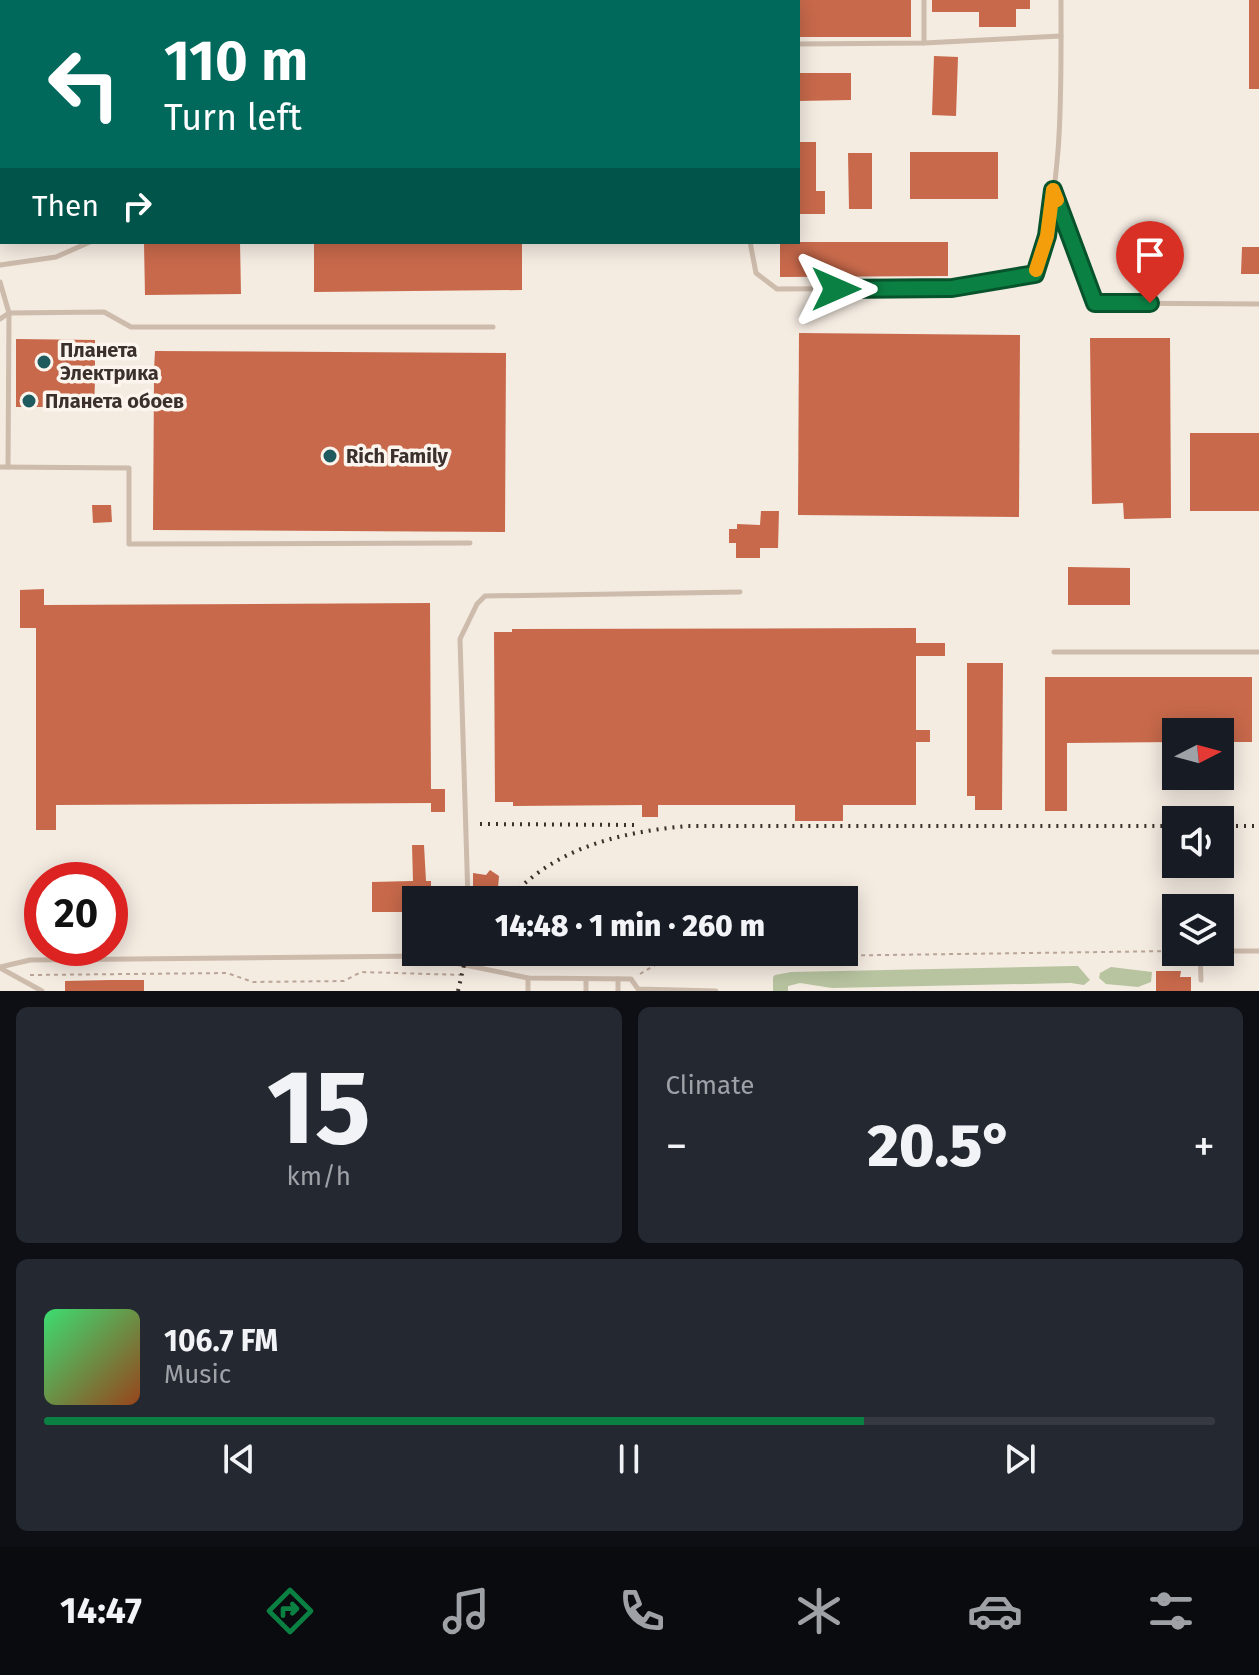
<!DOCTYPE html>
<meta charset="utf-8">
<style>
:root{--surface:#171b24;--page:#242831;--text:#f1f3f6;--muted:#9ea1a6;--line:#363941;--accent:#0b8043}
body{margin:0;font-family:"Fira Sans",sans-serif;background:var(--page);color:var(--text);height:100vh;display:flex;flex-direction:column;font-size:30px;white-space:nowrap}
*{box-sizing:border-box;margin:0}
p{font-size:26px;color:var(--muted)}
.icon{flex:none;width:44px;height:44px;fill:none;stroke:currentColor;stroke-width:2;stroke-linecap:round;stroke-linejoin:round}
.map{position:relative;height:991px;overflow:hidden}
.side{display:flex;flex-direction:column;gap:16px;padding:16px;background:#0d0f14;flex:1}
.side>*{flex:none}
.top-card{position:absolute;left:0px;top:0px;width:800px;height:244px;box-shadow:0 4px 20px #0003;background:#00695c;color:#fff;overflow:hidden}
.needle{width:52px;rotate:84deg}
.fabs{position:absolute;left:1162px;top:718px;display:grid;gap:16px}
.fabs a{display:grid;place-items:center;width:72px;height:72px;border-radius:0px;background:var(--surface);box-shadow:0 4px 20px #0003;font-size:40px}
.speed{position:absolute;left:24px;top:862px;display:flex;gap:16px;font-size:40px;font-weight:700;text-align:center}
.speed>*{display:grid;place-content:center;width:104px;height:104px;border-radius:50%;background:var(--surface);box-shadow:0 4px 20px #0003;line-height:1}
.speed .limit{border:12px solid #d22;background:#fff;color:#111}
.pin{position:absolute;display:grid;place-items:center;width:68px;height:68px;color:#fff;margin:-82px -34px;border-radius:50% 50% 50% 0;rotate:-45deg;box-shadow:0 0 8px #0007}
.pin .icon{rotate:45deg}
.me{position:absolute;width:88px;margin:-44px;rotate:90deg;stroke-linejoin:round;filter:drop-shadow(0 0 6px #0008)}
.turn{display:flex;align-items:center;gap:28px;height:168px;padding:0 32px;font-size:36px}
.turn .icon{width:104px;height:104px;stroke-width:2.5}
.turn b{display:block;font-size:56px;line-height:68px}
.then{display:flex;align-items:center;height:76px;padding:0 32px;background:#0003;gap:16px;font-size:30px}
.big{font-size:60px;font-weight:800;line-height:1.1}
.side .widget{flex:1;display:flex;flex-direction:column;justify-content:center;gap:12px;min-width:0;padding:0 28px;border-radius:12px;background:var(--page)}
.side .dial{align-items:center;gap:0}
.dial b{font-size:104px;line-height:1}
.song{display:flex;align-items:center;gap:24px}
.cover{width:96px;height:96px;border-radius:12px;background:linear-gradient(135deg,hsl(140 70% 55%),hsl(20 70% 35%))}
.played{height:8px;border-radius:4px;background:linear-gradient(90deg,var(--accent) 70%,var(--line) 70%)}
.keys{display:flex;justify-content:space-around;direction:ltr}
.heat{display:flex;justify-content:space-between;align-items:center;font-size:44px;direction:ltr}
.side .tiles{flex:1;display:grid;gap:16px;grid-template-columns:1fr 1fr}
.widget:last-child{grid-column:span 2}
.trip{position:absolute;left:402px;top:886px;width:456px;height:80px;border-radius:0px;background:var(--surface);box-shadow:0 4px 20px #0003;font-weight:800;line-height:80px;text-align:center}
.tabs{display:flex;height:128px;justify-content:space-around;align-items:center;background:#090b0e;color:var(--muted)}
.tabs .icon{width:56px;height:56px}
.tabs .selected{color:var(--accent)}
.tabs b{font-size:36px;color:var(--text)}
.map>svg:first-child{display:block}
.green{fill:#b8c4a0}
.building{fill:#c8694b}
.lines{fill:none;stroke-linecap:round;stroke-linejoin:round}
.path{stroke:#b9a596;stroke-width:2;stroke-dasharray:4 4;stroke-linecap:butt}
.lane{stroke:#cdbbac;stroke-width:5}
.rail{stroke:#3b302b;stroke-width:4;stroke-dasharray:2 6;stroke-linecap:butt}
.route-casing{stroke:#07532c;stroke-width:20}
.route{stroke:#0b8043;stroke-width:14}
.slow{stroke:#f59e0b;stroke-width:14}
.poi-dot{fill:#1f5a5e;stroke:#fbf5ee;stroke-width:3}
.labels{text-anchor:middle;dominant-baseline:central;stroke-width:7;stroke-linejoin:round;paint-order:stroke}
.poi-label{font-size:20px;font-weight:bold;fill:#3b302b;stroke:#fbf5ee;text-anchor:start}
</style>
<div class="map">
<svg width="1259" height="991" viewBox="0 0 1259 991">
<rect width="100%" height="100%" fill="#f4ebe1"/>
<g class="green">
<path d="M1073,966H1078L1090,980L1084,985L1071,983L832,988L800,983L788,986V991H773V977L775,975L791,972Z"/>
<path d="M1111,967L1152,972L1151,982L1138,987L1106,984L1099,978L1100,973Z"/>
</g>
<g class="building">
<rect x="798" y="0" width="113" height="37"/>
<path d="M932,0H1030V9H1016V27H979V12H932Z"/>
<rect x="1249" y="0" width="10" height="89"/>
<path d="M934,56L958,57L956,116L932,115Z"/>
<path d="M798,73H851V100L798,101Z"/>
<path d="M798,142H816V191H825V214H798Z"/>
<rect x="910" y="152" width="88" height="47"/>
<path d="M848,153H872V209H849Z"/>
<path d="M240,242L241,294L145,295L144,244Z"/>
<path d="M314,242H522V290L314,292Z"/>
<path d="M780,242H948V276L780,277Z"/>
<path d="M1242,247H1259V274H1241Z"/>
<path d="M799,333L1020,335L1019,517L798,515Z"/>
<path d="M1090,338H1170L1171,518L1124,519L1123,503L1092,504Z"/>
<path d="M16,339L95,340V370H154L155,351L506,353L505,532L153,530L154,382L95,381L94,407H16Z"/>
<rect x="1190" y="433" width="69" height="78"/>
<path d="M92,505H111L112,522L93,523Z"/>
<path d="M761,511H779L778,548H760V558H736V543H729V529H737V524L760,525Z"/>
<path d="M1068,567L1130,568V605H1068Z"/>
<path d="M44,589V605L430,603L431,789H445V812H431V803L56,805V830H36V628H20V590Z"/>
<path d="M916,628V643H945V656H916V730H930V742H916V805H843V821H795V805H658V817H642V805L513,806V802H495L494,632H512V629Z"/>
<path d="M967,663H1003L1002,810H975V796H967Z"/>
<path d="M1045,677H1252V742H1220V732H1176V742L1067,743V811H1045Z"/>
<path d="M412,845H424L426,881H431V900H416V912H372V882L413,881Z"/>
<path d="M490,870L499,876L498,888L489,894L486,890H473V873L486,875Z"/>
<path d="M1156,971H1181L1180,977H1191V991H1156Z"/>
<path d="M110,980H144V991H65V981Z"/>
</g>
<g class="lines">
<g class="path">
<path d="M640,974L655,965L738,957L1176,951"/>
<path d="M30,975L227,973L253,982L344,981L361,972L464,975"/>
</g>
<g class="lane">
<path d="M727,2V0"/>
<path d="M924,43L1061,36"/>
<path d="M798,44L924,43V0"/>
<path d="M0,141H2"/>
<path d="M1054,191L1095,303L1259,304"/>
<path d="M750,242L756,273L777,289L952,288L1035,274C1064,186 1061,92 1061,0"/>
<path d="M0,265L56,257L90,242"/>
<path d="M0,282L9,313L0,319"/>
<path d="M0,467L129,468V544L470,543"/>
<path d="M8,467L9,313L104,312L131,327H493"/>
<path d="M1054,652H1259"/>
<path d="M468,900L460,639L477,604L485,596L740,592"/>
<path d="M1220,951H1259"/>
<path d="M1200,952L1201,980"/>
<path d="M0,967L30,960L421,956L528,978L631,979L638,989L716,991"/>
<path d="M0,968L42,991"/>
<path d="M528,978V991"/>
<path d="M618,979V991"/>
<path d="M586,980V991"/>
</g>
<g class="rail">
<path d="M480,824L636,825"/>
<path d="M1220,826H1259"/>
<path d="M508,900C555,847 621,832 688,826H1176"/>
<path d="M458,991L464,965L471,952"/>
</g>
</g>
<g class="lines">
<g class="route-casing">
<path id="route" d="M836,289L952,288L1035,274L1047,236L1053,190L1095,303H1150"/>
</g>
<use href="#route" class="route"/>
<path class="slow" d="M1036,270L1047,236L1053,190L1057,200"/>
</g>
<g class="poi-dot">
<circle cx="44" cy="362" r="8"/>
<circle cx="29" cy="401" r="8"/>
<circle cx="330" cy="456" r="8"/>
</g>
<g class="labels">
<g class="poi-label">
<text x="60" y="350">Планета<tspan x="60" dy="23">Электрика</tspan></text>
<text x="45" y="401">Планета обоев</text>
<text x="346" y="456">Rich Family</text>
</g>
</g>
</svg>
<div class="fabs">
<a><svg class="needle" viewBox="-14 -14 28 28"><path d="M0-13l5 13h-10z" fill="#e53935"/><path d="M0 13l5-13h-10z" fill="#9ea1a6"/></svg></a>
<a><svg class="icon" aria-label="sound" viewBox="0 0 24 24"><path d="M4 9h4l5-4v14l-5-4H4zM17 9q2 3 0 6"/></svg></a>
<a><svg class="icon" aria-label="layers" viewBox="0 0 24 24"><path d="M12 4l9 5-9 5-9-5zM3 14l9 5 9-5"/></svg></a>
</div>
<div class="speed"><div class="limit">20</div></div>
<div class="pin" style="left:1150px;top:303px;background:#d93025"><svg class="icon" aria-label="arrive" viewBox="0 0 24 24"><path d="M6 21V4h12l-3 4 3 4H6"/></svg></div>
<svg class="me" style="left:836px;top:289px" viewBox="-20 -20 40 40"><path d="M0-17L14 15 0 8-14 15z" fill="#0b8043" stroke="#fff" stroke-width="4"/></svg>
<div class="trip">14:48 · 1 min · 260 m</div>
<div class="top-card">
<div class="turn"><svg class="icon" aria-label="left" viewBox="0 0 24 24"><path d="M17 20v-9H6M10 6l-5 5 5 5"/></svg><div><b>110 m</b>Turn left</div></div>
<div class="then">Then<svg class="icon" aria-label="right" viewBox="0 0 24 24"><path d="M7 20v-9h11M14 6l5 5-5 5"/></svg></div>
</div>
</div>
<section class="side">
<div class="tiles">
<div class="widget dial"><b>15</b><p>km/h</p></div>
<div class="widget"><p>Climate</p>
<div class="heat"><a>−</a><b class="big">20.5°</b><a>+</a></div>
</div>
<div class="widget">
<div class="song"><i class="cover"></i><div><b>106.7 FM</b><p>Music</p></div></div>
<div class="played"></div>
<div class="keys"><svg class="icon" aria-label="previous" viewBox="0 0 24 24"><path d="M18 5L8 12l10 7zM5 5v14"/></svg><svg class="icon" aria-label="pause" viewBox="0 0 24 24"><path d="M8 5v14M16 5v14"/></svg><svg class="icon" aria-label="next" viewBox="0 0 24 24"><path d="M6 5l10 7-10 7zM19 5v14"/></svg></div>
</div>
</div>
</section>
<nav class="tabs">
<b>14:47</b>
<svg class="icon selected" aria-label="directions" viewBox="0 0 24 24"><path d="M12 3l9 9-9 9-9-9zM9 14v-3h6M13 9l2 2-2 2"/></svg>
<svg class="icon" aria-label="music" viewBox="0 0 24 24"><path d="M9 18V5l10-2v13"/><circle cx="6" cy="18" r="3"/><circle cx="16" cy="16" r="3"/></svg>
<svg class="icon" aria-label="phone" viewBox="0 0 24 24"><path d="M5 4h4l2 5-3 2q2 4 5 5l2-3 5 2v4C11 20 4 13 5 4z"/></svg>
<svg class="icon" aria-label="climate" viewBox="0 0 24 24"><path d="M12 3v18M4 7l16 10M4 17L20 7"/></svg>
<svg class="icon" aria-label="car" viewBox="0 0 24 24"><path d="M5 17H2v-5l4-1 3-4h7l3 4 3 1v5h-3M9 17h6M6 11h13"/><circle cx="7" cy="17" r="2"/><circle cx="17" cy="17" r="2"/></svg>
<svg class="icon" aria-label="filters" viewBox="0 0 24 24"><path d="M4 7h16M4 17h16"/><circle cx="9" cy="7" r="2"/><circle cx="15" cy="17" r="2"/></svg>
</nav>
